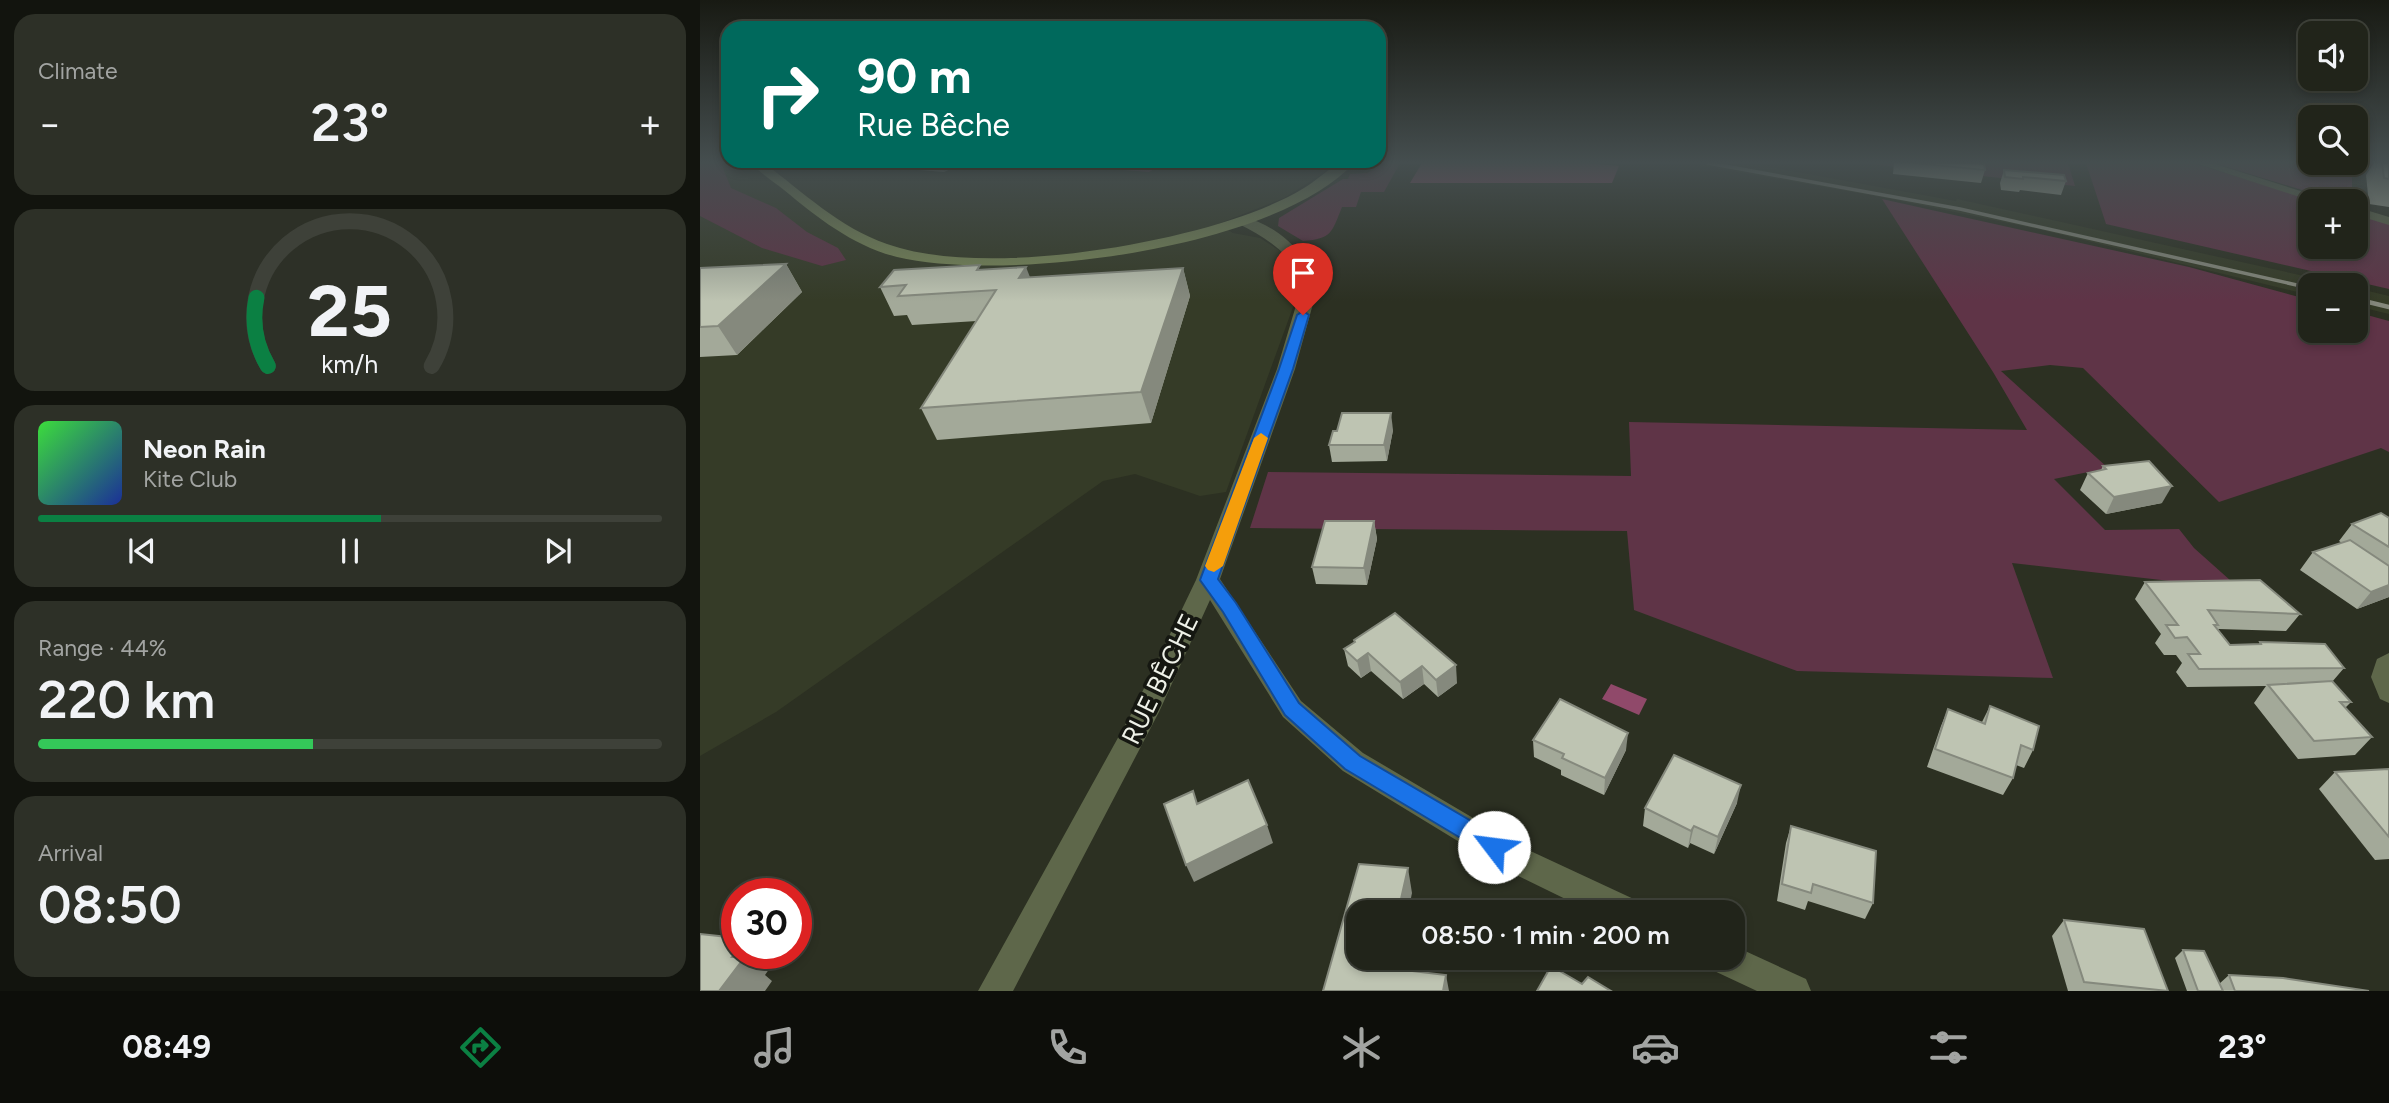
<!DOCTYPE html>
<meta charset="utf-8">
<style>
:root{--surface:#21241a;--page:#2d3027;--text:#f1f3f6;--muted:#a2a4a2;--line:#3e4139;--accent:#0b8043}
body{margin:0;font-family:Figtree,sans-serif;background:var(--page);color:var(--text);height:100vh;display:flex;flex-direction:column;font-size:26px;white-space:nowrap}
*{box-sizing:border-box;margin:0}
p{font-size:23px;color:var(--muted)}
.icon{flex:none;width:38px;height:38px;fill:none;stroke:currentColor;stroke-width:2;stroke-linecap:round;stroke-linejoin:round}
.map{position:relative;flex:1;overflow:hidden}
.drawer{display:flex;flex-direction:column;gap:14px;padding:14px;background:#12140e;width:700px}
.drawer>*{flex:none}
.guide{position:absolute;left:21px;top:21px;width:665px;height:147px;border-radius:21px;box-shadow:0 4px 10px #0003,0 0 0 2px var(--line);background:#00695c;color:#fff;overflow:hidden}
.buttons{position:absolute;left:1598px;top:21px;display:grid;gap:14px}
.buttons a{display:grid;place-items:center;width:70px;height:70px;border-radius:14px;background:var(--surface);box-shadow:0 4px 10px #0003,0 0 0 2px var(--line);font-size:35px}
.speed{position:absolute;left:21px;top:878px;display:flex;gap:14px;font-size:35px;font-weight:700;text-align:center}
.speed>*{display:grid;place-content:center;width:91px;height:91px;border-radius:50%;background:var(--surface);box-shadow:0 4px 10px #0003,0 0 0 2px var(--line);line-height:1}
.speed .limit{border:10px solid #d22;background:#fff;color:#111}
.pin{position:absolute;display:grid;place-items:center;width:60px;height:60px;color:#fff;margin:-72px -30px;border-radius:50% 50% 50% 0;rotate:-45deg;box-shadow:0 0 7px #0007}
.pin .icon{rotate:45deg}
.me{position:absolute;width:77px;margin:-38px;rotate:300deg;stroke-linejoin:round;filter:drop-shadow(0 0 5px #0008)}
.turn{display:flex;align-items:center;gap:24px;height:147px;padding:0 21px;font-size:32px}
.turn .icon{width:91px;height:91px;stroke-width:2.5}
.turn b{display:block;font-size:49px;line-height:60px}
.big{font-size:52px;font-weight:600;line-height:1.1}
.drawer .tile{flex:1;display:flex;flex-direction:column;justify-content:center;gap:10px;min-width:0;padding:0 24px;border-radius:21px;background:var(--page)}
.drawer .dial{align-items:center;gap:0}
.dial svg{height:182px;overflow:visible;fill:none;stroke:var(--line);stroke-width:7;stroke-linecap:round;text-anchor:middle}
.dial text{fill:var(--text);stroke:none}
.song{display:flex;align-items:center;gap:21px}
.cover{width:84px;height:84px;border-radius:10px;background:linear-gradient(135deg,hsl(120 70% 55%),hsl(230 70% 35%))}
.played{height:7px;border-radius:4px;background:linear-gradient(90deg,var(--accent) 55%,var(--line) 55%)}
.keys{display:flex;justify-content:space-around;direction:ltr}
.heat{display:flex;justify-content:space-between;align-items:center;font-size:38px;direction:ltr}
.charge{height:10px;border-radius:5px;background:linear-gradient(90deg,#34c759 44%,var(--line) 0)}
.trip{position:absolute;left:646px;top:900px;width:399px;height:70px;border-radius:21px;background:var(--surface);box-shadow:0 4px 10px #0003,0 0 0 2px var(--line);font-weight:600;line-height:70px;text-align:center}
.dock{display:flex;height:112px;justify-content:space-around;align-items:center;background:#0d0e0a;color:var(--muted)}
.dock .icon{width:49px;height:49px}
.dock .selected{color:var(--accent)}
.dock b{font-size:32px;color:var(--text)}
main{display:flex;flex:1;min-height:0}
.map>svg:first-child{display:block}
.built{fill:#353b27}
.green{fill:#5f3447}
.water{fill:#90496a}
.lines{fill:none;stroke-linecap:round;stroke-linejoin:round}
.street{fill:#5e674a;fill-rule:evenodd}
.secondary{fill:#798758;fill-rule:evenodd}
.rail-far1{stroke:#85887c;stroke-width:3.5}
.rail{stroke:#85887c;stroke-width:4.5}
.wall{fill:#a3a999}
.shaded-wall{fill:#85897d}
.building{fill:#bec4b2;stroke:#85897d;stroke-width:2}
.route{fill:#1a73e8;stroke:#114b97;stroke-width:2}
.slow{fill:#f59e0b}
.labels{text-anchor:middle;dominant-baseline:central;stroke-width:7;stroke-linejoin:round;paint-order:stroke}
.street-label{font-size:26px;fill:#eef1e8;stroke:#151711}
</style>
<main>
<section class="drawer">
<div class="tile"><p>Climate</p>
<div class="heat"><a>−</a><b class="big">23°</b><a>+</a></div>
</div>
<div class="tile dial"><svg viewBox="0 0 100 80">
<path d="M14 69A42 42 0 1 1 86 69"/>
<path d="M14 69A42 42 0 0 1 9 39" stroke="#0b8043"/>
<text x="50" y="56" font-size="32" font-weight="700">25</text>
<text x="50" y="72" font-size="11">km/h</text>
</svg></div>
<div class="tile">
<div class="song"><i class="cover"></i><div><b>Neon Rain</b><p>Kite Club</p></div></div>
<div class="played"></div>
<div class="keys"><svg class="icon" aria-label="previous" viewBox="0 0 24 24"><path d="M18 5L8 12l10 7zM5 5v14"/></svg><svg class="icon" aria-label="pause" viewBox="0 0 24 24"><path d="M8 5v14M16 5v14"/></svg><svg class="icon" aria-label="next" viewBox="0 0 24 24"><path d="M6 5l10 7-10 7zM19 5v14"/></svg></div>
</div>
<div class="tile"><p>Range · 44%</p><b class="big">220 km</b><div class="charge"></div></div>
<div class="tile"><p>Arrival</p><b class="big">08:50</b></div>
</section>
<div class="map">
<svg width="1689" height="991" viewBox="0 0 1689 991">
<rect width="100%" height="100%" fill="#2c3022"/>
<g class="built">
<path d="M0,163H634L622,174L584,198L518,224L533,233L560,238L588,256L601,285L526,492L500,496L435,474L403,481L76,712L0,756Z"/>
<path d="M986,163H1048L1256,201L1257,199L1645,285H1610V295L1338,229L1181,197Z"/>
<path d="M1656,288L1689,296V314L1656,306Z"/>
</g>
<g class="green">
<path d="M0,163H21L31,188L76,208L107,232L138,248L146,260L122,266L62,248L0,216Z"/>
<path d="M687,163H700L684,192H661L656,207H642C632,232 632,239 603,241L578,226L579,218L643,179H648L650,174L667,173Z"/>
<path d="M1160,163H1368L1375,186Z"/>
<path d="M1386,163H1493L1616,201H1610V247H1656V214L1689,224V289L1406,224Z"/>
<path d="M1514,163H1689V170L1652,163V200L1625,197Z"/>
<path d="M1182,199L1489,267L1610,300V331H1656V312L1689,321V452L1681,448L1519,502L1383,368L1350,365L1301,371L1408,468L1354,479L1405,530L1479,529L1494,548L1540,589L1312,563L1353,678L1097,671L934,610L927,531L550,528L568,472L931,476L929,422L1327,430L1293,372Z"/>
</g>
<g class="water">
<path d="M332,163H463L449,172Z"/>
<path d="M722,163H889L919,166L912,183H710Z"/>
<path d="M911,684L947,699L939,715L902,699Z"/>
</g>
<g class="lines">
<g class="street">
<path d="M1495,163H1512L1632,201H1612Z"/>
<path d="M1656,207L1689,217V225L1656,215Z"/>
<path d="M544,217C578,226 603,251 619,282L595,369L520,579L601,701L663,753L824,848L938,901L943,912H892L802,868L643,771L583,717L510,600L459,712L313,991H278L435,707L496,580L577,369L603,282C589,252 568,239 539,224L537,221Z"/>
<path d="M1689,653V703L1680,699L1671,677L1677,659Z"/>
<path d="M1032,945L1106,979L1111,991H1057L1010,969L1005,957H1032Z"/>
</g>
<path class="secondary" d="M51,163H64C103,192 140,228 187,244C280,277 460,247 551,213C569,206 588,198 604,188C616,181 626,170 639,164C643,162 649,163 654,163C575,249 307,283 197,257C153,246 118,218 84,190C73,181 60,173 51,163Z"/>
<path class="rail-far1" d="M1008,163L1260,209L1610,288"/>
<path class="rail" d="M1656,299L1689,307"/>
</g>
<g class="wall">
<path d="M139,163H165L161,165Z"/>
<path d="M181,163H261L244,172L183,167Z"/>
<path d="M1194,163H1265L1285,170L1281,183L1193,174Z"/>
<path d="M1674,163H1689V207L1669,204L1666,175Z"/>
<path d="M1304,170L1366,181L1361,195L1320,190L1319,192L1301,190L1300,183Z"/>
<path d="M86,264L102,292L37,355L0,357V268Z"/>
<path d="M483,268L490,296L451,423L237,440L221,408L277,321L212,325L207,315L194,316L180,287L282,269L331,278Z"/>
<path d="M693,430L687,461L632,462L629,445Z"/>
<path d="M1403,466L1462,503L1406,514L1380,490L1388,473L1401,470Z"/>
<path d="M1689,518V597L1657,609L1600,570L1613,552L1642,543L1639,541L1652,524Z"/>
<path d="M674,521L677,539L667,585L616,584L612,567Z"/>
<path d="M1445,582L1600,614L1586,631L1518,629L1530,645H1559L1560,642L1644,668L1632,682L1651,702L1645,708L1672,737L1655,755L1598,759L1554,703L1566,686L1487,687L1476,672L1482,663L1476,655H1464L1455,643L1461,634L1435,599Z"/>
<path d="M695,613L757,683L738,697L724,684L703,699L671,671L661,678L648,666L644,649L654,643V640Z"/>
<path d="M1290,706L1333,750L1324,768L1316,765L1313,778L1303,795L1227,767L1241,726L1248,709L1282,722Z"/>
<path d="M833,740L926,750L904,795L861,775V770L834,757Z"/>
<path d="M1689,769V859L1675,860L1619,789L1635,772Z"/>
<path d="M1037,803L1014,854L990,843L988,848L943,826L945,808Z"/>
<path d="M1091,826L1173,903L1165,919L1108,901L1105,910L1077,901L1086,843Z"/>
<path d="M1364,920L1468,991H1368L1352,936Z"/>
<path d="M1483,950L1519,984L1529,975L1669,991H1487L1475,958Z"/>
</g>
<g class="shaded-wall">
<path d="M240,163H261L244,172Z"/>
<path d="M86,264L102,292L37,355L18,326Z"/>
<path d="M326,267L337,295L319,278Z"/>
<path d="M483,268L490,296L451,423L441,392Z"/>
<path d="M691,413L693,430L687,461L684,445Z"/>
<path d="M1472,486L1462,503L1406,514L1414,497Z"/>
<path d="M674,521L677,539L667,585L664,568Z"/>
<path d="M1689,585V597L1657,609L1671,592Z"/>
<path d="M668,653L671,671L661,678L657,661Z"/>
<path d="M756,665L757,683L738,697L736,680Z"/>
<path d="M722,666L724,684L703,699L700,682Z"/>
<path d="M928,733L926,750L904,795L905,778Z"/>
<path d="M1041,785L1037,803L1014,854L1018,837Z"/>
<path d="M567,825L573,843L494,882L486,865Z"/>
<path d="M994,826L990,843L988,848L991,831Z"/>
<path d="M708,868L712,893L708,912H698Z"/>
<path d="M37,951V954H63L74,962L65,975L72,981L65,991H19L32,957Z"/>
<path d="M689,957H699L692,991L686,968Z"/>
<path d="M746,975L749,991H743Z"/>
</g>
<g class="building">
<path d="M1213,163H1265L1284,164L1285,170Z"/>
<path d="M1682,163H1689V179L1684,178Z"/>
<path d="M1304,170L1364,175L1366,181L1323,177V179L1305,177Z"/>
<path d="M86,264L18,326L0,327V268Z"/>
<path d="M280,265L277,270L326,267L319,278L483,268L441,392L221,408L296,290L198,296L206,285L180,287L194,270Z"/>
<path d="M642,413H691L684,445H629L633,431H637Z"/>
<path d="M1449,461L1472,486L1414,497L1388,473L1406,469L1403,466Z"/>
<path d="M1681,513L1689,518V547L1652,524Z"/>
<path d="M625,521H674L664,568L612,567Z"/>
<path d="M1650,540L1689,566V585L1671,592L1613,552Z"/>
<path d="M1560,580L1600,614L1508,610L1518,625H1514L1530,645L1561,644L1560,642L1625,644L1644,668L1499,669L1488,654H1500L1487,637L1475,638L1466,625H1478L1445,582Z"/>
<path d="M695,613L756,665L736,680L722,666L700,682L668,653L657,661L644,649L655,642L654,640Z"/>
<path d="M1632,681L1651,702H1640L1672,737L1614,741L1568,685Z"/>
<path d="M860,699L928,733L905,778L862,758L864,754L833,740Z"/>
<path d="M1290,706L1339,726L1333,750L1321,745L1313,778L1235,749L1248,709L1285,724Z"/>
<path d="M974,755L1041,785L1018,837L994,826L991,831L945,808Z"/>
<path d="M1689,769V837L1635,772Z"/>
<path d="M548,780L567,825L486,865L464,804L493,791L497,804Z"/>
<path d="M1091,826L1176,851L1173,903L1113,884L1111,893L1082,884Z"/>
<path d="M659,864L708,868L698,912H658V957H689L686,968L746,975L743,991H623Z"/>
<path d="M1364,920L1444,929L1468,991L1384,982Z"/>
<path d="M0,934L37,938V951L32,957L44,958L19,991H0Z"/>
<path d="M1483,950L1504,951L1523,991H1498Z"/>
<path d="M851,966L882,984L888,977L911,991H837Z"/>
<path d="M1529,975L1583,978L1669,991H1535Z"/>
</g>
<linearGradient id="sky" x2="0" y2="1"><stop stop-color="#181a13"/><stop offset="0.54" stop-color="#454e4f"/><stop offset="1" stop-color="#454e4f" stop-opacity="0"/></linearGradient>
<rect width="1689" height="301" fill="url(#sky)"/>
<path class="route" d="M603,311L609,315L593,369L518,579L536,603L599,703L660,756L802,839L805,847L802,855L794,858L645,769L585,715L523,612L500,580L579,369L597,315Z"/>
<path class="slow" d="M561,433L568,438L523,566L514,572L508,570L505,566L554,438Z"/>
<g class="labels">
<g class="street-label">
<text transform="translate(460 679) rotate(-64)">RUE BÊCHE</text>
</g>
</g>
</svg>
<div class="buttons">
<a><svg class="icon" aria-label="sound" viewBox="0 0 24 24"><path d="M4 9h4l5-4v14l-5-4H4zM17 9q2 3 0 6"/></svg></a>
<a><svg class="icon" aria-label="search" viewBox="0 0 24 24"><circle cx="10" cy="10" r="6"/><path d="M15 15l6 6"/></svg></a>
<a>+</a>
<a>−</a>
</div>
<div class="speed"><div class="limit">30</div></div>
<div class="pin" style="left:603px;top:315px;background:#d93025"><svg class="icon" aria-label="arrive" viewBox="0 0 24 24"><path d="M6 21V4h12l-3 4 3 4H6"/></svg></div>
<svg class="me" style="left:794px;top:847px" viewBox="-20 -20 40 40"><circle r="19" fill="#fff"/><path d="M0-13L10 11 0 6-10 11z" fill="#1a73e8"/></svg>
<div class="trip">08:50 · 1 min · 200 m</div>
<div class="guide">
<div class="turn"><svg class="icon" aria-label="right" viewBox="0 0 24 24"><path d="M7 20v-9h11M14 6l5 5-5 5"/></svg><div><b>90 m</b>Rue Bêche</div></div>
</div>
</div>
</main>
<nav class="dock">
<b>08:49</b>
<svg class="icon selected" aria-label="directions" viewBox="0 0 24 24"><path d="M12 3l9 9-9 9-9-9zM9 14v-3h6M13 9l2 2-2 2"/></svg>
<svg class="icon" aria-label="music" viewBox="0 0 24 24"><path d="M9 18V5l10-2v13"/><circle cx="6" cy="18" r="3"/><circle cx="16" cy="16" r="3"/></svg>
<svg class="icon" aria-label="phone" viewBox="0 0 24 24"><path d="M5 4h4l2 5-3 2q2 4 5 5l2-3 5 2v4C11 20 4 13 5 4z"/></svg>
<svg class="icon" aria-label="climate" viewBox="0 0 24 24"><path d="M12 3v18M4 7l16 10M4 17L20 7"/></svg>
<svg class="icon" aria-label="car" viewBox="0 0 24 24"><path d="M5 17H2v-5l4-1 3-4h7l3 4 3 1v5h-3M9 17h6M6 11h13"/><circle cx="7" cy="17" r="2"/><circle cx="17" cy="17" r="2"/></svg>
<svg class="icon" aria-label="filters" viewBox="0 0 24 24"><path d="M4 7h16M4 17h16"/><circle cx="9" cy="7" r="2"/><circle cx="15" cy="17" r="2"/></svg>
<b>23°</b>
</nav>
